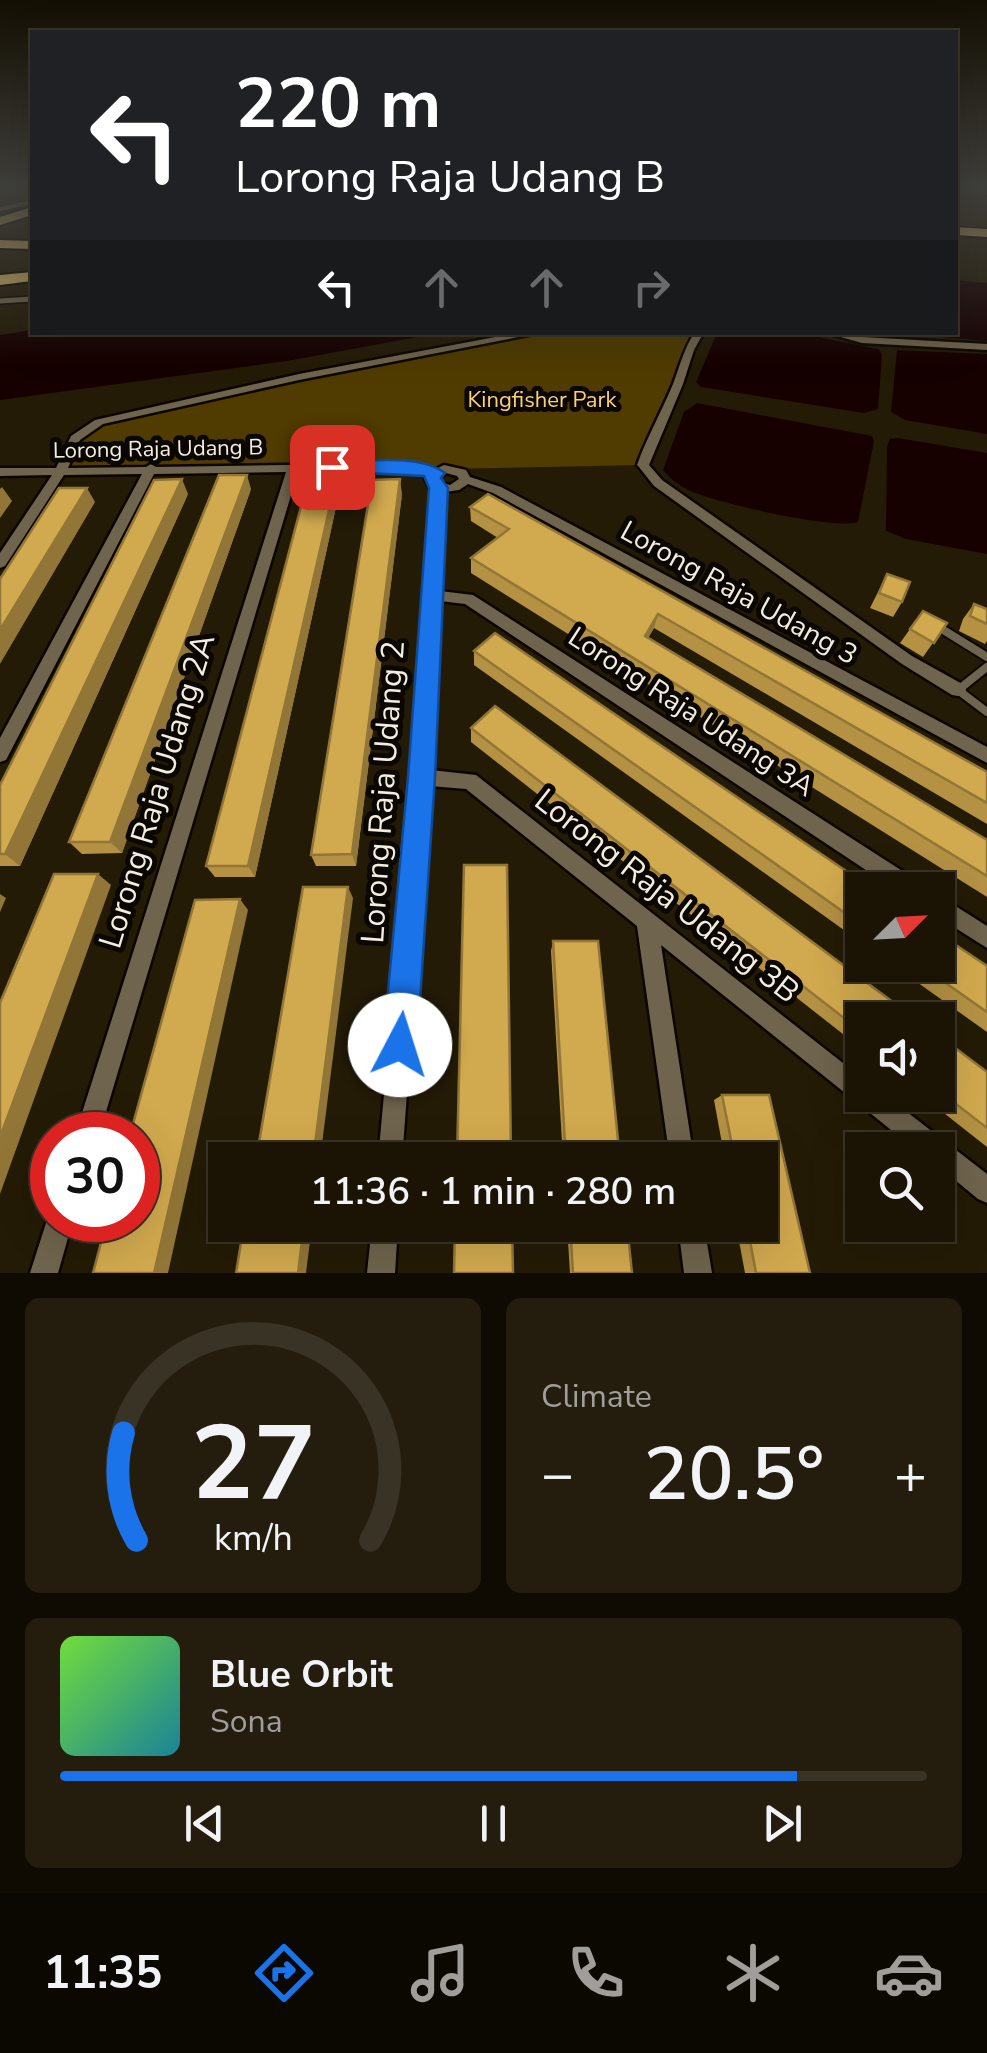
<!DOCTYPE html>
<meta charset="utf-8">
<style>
:root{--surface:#1b1404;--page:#241d0e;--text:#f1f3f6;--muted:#a09e9a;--line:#393326;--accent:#1a73e8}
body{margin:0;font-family:"Nunito Sans",sans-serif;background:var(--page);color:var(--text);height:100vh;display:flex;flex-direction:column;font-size:38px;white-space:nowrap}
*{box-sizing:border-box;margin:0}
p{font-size:32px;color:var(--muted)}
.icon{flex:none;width:55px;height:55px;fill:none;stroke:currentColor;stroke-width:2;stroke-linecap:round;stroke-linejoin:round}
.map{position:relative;height:1273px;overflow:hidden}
.panel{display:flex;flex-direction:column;gap:25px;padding:25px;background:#0f0b02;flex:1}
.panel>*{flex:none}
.top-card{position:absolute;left:30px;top:30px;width:928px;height:305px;border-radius:0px;box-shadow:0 10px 40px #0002,0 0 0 2px var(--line);background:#202124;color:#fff;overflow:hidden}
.needle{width:65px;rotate:66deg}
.controls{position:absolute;left:845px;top:872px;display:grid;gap:20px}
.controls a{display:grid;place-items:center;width:110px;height:110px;border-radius:0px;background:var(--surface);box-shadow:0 10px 40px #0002,0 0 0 2px var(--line);font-size:50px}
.speed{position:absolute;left:30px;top:1112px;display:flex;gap:20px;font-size:50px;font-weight:700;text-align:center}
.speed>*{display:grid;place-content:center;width:130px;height:130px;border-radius:50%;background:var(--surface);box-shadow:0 10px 40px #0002,0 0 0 2px var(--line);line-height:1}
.speed .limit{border:15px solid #d22;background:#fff;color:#111}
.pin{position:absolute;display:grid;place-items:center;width:85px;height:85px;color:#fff;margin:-42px;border-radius:20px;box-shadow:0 5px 15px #0006}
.me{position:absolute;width:110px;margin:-55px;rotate:5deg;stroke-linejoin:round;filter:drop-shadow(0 0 8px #0008)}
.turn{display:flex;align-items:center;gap:35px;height:210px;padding:0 40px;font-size:45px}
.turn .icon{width:130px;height:130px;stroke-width:2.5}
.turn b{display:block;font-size:70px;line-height:85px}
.lanes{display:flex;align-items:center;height:95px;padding:0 40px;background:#0003;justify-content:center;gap:50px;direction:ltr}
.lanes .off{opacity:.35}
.big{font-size:75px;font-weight:600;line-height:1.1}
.panel .card{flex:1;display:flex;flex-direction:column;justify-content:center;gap:15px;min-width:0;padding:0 35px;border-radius:15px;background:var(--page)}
.panel .dial{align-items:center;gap:0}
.dial svg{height:260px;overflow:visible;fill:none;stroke:var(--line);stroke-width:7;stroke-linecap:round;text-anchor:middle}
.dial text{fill:var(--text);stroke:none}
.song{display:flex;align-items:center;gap:30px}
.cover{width:120px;height:120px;border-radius:15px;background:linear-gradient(135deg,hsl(100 70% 55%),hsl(190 70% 35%))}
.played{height:10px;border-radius:5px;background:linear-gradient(90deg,var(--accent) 85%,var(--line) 85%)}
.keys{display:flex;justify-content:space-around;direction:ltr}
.heat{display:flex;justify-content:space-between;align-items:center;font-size:55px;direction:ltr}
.panel .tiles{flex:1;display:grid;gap:25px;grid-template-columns:1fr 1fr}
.card:last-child{grid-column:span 2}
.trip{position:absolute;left:208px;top:1142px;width:570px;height:100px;border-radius:0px;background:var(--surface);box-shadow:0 10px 40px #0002,0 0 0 2px var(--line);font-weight:600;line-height:100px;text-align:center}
.menu{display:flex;height:160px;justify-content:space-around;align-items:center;background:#0b0802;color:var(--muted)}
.menu .icon{width:70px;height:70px}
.menu .active{color:var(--accent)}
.menu b{font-size:45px;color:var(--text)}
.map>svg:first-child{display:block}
.green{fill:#503b00}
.water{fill:#160000}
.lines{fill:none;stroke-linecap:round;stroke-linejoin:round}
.lane-far2-casing{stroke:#0d0600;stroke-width:6}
.lane-far1-casing{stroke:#0d0600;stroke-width:8}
.lane-casing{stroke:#0d0600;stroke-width:12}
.street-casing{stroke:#0d0600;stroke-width:5}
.highway-casing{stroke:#0d0600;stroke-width:4}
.lane-far2{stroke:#6f644d;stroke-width:4}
.lane-far1{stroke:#6f644d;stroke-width:5}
.lane{stroke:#6f644d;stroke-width:8}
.street{fill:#6f644d;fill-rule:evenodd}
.highway{fill:#d6b366;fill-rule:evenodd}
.wall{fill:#b49143}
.shaded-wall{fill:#927637}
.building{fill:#d1a94e;stroke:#927637;stroke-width:2.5}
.route{fill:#1a73e8;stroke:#114b97;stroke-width:2.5}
.labels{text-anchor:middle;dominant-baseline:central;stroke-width:10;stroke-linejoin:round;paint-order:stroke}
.far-park-label{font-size:22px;fill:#f9d076;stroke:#0a0702}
.far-street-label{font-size:22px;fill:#f3ecdf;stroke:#0a0702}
.street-label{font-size:28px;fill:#f3ecdf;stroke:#0a0702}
.near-street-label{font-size:32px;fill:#f3ecdf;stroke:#0a0702}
</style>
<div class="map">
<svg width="987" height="1273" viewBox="0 0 987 1273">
<rect width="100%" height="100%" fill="#241b06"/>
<path class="green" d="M540,333H700L643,465L444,469L436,473L409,467L61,471L75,438L99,422L299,377Z"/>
<g class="water">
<path d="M955,280L987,283V341L892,333L955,332Z"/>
<path d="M32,330V332L439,333L287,361L0,400V335Z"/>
<path d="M717,333H799L878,349L882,354L878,409L864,413L701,387L696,382Z"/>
<path d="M897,350L987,354V434L905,420L891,412Z"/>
<path d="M697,403L872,436L874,441L858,522C833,530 713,502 688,490C679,485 669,478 663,470L684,412Z"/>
<path d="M898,438L987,453V554L906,539L886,531L887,446L890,439Z"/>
</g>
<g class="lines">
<g class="lane-far2-casing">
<path id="lane-far2" d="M0,209L32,202"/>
</g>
<g class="lane-far1-casing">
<path id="lane-far1" d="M0,301L32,299"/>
</g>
<g class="lane-casing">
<g id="lane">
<path d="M945,631L987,657"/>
<path d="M987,667L958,690L987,712"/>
</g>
</g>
<g class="street-casing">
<g id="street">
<path d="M977,188H985L987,195Z"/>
<path d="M522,332H544L299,380L103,424L80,440L68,468L146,467L151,464L156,467L409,463L436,469L444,465L466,470L470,477L501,487L987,747V763L493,493L468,484L459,490L445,492L440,591L473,595L921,883L924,890H896L465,604L440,601L431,770L476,775L862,1078V1095H885L987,1174V1203L978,1199L938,1166V1150H916L661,945L694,1160H670L637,926L466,789L430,786L402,1160H378L413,777L433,489L429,487L425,478L428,475L409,471L298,472L99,1135H75L286,472L154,474L6,760L0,762V738L142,474L64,475L5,566L0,568V553L52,475L0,476V468H56L71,436L95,420L299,374ZM446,473L457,476L459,479L450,485L438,482L437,479Z"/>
<path d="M695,332H704L694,350L683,384L649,465L662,480L912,656L964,685L966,690L964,695L958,696L952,695L902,664L654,486L639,467L637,465C647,437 662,411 673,384C680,366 684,348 695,332Z"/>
<path d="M823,332H841L862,337L987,344V350L862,343Z"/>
<path d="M938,895L987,926V948L938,917Z"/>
<path d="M52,1210V1220H73L58,1273H30L47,1220Z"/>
<path d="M372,1225H398L395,1273H367Z"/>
<path d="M678,1225H704L712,1273H684Z"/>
</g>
</g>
<g class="highway-casing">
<g id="highway">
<path d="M32,207V215L0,225V217Z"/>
<path d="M955,227L987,229V237L955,235Z"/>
<path d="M0,240L32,241V249L0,248Z"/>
<path d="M32,272V281L0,285V275Z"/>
</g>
</g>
<use href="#lane-far2" class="lane-far2"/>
<use href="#lane-far1" class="lane-far1"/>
<use href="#lane" class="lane"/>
<use href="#street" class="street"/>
<use href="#highway" class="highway"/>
</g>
<g class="wall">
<path d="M251,489L122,853L82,854L69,842Z"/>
<path d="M188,494L20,866H0V785Z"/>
<path d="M402,494L356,866H316L311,855Z"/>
<path d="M338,498L255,877H215L206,866Z"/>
<path d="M470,507L987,772V824L654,628L648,638L987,840V897L471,573V558L498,538L471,521Z"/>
<path d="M887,574L902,602L893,617L870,608Z"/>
<path d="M974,604L987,609V641L985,644L959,631L963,619Z"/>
<path d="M923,611L947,623L923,657L900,643Z"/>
<path d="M474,651L862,890V943L474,665Z"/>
<path d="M471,728L862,1020V1049L471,742Z"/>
<path d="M553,941L620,1160H563L551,951Z"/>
<path d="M893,965L987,966V1032Z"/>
<path d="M938,1035L987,1072V1147L921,1095H938Z"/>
<path d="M722,1095H769L810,1273H745L736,1225H760V1160H725L714,1100Z"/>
<path d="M567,1225H627L632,1273H570Z"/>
</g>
<g class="shaded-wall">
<path d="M247,475L251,489L122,853L110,842Z"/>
<path d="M182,479L188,494L20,866L5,854Z"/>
<path d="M400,479L402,494L356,866L352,854Z"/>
<path d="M335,484L338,498L255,877L248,866Z"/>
<path d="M2,487L12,501L0,518V489Z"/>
<path d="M87,488L95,502L0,664V630Z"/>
<path d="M658,614L654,628L641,650L645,636Z"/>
<path d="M98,874L111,885L0,1194V1137Z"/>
<path d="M348,887L353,898L320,1160H313Z"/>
<path d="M0,894L6,898L0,912Z"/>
<path d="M240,899L248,910L168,1273H154Z"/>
<path d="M304,1225H312L306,1273H298Z"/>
</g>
<g class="building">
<path d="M219,475H247L110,842H69Z"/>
<path d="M182,479L5,854H0V785L154,480Z"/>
<path d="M400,479L352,854L311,855L372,480Z"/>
<path d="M307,484H335L248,866H206Z"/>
<path d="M59,488H87L0,630V579Z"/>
<path d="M488,494L987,772V803L658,614L645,636L987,840V876L471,558L509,529L470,507Z"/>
<path d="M887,574L910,582L902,602L879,593Z"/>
<path d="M974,604L987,609V624L970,616Z"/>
<path d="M923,611L947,623L934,643L910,629Z"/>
<path d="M495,633L874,890H862V925L474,651Z"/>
<path d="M495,706L917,1020H862V1032L471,728Z"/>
<path d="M464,865H507L511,1160H457Z"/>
<path d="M54,874H98L0,1137V1003Z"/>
<path d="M303,887H348L313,1160H256Z"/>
<path d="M240,899L154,1273H93L107,1220H138V1135H130L195,900Z"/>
<path d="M938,933L987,966V1012L920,965H938Z"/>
<path d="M553,941H598L620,1160H566Z"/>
<path d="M938,1035L987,1072V1128L938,1090Z"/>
<path d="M722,1095H769L810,1273H756L747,1225H760V1160H735Z"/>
<path d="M244,1225H304L298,1273H236Z"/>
<path d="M455,1225H512L513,1273H454Z"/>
<path d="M570,1225H627L632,1273H573Z"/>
</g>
<linearGradient id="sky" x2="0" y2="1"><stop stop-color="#140f03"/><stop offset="0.51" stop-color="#3f3f3b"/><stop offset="1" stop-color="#3f3f3b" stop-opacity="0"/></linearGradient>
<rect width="987" height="367" fill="url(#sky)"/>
<path class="route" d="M332,462C365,462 418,453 445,473L441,478L448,488L435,777L417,1045L412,1057L400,1062L388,1057L383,1045L408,777L429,488L424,476L326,471L323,467Z"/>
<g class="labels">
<g class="far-park-label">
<text x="542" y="400">Kingfisher Park</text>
</g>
<g class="far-street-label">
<text transform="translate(158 449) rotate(-1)">Lorong Raja Udang B</text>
</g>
<g class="street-label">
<text transform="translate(739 593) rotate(29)">Lorong Raja Udang 3</text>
<text transform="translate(691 712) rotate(33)">Lorong Raja Udang 3A</text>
</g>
<g class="near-street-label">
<text transform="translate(157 791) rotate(-73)">Lorong Raja Udang 2A</text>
<text transform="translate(383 792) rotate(-86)">Lorong Raja Udang 2</text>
<text transform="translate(667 896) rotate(38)">Lorong Raja Udang 3B</text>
</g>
</g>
</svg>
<div class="controls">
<a><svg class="needle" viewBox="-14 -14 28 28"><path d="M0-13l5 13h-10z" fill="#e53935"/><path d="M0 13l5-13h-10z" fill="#a09e9a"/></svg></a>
<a><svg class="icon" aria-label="sound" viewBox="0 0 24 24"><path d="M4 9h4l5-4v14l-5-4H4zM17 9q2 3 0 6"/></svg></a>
<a><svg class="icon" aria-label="search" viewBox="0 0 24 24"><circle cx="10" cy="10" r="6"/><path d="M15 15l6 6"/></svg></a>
</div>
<div class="speed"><div class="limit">30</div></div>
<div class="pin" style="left:332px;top:467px;background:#d93025"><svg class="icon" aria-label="arrive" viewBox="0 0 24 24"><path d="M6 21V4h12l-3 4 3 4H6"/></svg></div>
<svg class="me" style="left:400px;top:1045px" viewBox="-20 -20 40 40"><circle r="19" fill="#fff"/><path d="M0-13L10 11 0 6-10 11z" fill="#1a73e8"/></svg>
<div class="trip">11:36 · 1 min · 280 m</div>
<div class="top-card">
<div class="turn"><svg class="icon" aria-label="left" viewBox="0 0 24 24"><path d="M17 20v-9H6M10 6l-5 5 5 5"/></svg><div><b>220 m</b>Lorong Raja Udang B</div></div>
<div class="lanes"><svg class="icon" aria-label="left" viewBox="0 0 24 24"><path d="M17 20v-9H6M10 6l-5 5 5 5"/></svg><svg class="icon off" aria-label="ahead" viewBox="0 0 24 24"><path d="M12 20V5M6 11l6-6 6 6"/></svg><svg class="icon off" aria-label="ahead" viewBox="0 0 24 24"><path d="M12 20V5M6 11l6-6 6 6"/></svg><svg class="icon off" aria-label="right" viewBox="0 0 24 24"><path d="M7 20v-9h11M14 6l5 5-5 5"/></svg></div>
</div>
</div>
<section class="panel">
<div class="tiles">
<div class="card dial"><svg viewBox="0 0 100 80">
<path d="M14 69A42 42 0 1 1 86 69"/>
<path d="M14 69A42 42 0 0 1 10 36" stroke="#1a73e8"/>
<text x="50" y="56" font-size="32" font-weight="700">27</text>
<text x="50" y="72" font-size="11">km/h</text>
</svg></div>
<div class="card"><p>Climate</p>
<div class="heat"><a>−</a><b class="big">20.5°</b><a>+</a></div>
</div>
<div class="card">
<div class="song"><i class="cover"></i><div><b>Blue Orbit</b><p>Sona</p></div></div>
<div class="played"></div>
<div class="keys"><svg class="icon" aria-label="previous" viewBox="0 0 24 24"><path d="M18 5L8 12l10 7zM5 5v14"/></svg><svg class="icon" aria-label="pause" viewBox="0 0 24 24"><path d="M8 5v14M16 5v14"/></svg><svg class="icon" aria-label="next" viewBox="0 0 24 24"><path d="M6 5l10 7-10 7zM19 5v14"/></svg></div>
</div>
</div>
</section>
<nav class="menu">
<b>11:35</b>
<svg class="icon active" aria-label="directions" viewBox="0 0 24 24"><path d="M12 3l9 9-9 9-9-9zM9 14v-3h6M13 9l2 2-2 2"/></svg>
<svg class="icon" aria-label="music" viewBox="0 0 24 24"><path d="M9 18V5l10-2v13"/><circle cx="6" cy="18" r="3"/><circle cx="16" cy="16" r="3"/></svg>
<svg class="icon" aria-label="phone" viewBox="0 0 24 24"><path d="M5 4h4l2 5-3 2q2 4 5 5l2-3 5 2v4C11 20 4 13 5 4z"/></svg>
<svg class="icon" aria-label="climate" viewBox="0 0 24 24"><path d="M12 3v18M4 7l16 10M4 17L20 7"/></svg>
<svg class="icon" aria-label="car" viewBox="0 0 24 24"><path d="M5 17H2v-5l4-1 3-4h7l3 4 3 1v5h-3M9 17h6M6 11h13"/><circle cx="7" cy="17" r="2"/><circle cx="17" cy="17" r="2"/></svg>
</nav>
